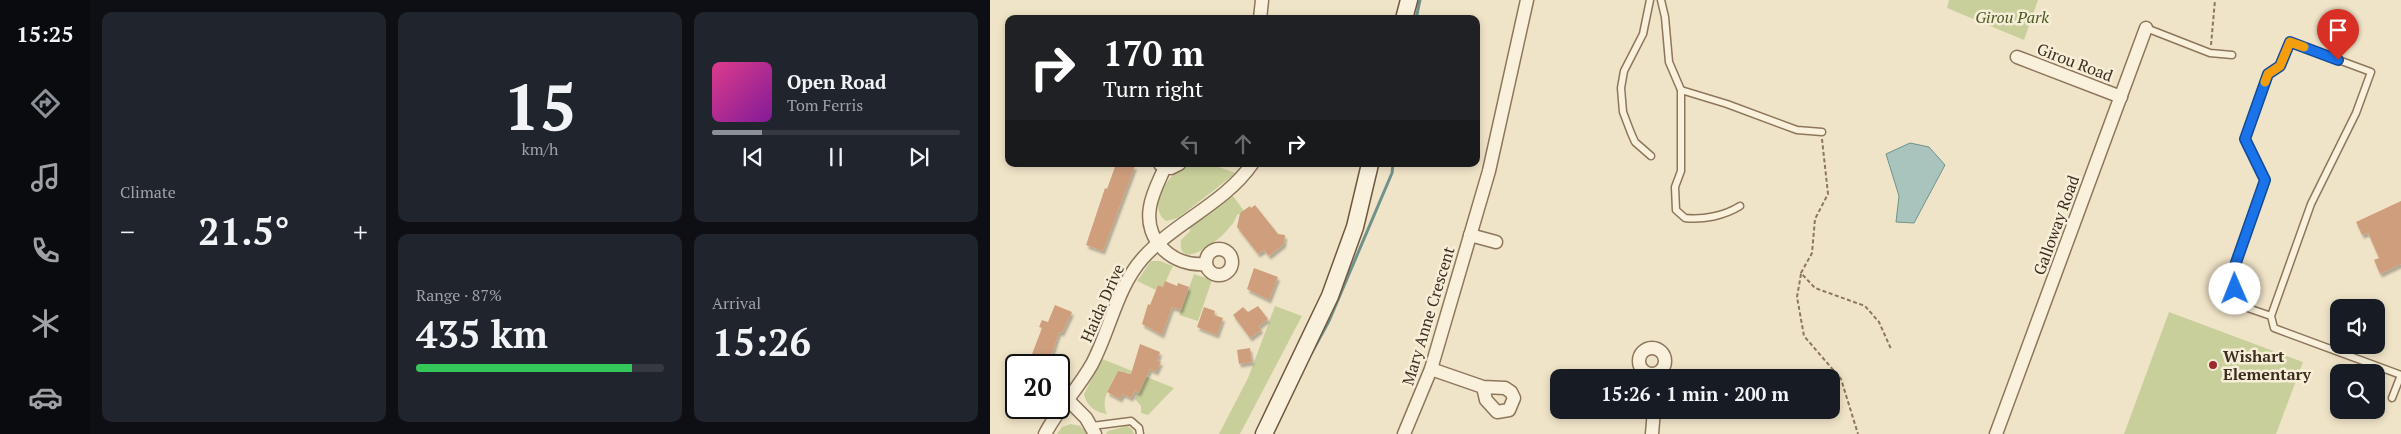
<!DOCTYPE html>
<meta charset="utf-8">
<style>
:root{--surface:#171b24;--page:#20242c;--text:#f1f3f6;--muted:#9ea1a6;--line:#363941;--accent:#8c9099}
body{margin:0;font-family:"PT Serif",serif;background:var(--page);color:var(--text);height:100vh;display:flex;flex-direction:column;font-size:19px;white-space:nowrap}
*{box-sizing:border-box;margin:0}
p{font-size:16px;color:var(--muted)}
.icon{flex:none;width:28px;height:28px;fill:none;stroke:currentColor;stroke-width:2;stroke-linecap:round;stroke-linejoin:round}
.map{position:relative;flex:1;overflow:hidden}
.sheet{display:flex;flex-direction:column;gap:12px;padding:12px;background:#0d0f14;width:900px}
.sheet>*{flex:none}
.top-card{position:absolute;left:15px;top:15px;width:475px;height:152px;border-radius:10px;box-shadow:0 2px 8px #0003;background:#202124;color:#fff;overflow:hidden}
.fabs{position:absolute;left:1340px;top:299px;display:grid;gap:10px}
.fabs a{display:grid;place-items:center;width:55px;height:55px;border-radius:10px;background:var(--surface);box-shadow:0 2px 8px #0003;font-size:25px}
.speed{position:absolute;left:15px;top:354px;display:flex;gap:10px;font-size:25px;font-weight:700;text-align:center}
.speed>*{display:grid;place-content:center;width:65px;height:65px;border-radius:50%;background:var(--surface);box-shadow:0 2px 8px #0003;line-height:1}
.speed .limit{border:2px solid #111;border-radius:8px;background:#fff;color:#111}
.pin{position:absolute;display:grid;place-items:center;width:42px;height:42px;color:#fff;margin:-51px -21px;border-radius:50% 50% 50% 0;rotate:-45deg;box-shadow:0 0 5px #0007}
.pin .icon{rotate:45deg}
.me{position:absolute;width:55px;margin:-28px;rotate:359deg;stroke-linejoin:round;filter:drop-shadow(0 0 4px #0008)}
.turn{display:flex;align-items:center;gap:18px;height:105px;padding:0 15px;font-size:22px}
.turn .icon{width:65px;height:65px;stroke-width:2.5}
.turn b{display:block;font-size:35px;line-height:42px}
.lanes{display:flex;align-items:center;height:48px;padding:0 15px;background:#0003;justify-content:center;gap:25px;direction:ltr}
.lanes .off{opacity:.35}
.big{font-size:38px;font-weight:800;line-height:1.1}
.sheet .widget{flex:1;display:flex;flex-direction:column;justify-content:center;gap:8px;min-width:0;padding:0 18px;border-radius:10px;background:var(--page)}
.sheet .dial{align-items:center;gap:0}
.dial b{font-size:65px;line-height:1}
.song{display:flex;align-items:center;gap:15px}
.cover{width:60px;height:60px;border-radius:8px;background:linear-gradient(135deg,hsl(330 70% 55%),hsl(290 70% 35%))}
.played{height:5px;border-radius:2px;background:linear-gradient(90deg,var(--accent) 20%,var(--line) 20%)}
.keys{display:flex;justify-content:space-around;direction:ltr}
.heat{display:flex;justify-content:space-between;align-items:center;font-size:28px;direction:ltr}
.charge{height:8px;border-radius:4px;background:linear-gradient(90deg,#34c759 87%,var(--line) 0)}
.sheet .tiles{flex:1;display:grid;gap:12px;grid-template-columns:repeat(3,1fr)}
.widget:first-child{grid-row:span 2}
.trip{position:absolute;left:560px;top:369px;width:290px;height:50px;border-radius:10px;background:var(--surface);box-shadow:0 2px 8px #0003;font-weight:800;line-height:50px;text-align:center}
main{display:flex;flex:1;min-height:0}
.tabs{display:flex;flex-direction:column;width:90px;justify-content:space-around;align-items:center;background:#090b0e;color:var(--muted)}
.tabs .icon{width:35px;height:35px}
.tabs .selected{color:var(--accent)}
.tabs b{font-size:22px;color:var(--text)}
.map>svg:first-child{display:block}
.green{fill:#c9cf9b}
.water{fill:#a9c4bc;stroke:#6f938a}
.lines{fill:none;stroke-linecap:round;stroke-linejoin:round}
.stream{stroke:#6f938a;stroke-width:3}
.building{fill:#cf9f7d;filter:url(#shadow)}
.lane-casing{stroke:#8d765c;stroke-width:9}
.street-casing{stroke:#8d765c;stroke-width:15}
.secondary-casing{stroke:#6f573f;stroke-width:19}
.path{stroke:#8d765c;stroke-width:2;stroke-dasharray:4 2.5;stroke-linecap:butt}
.lane{stroke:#faf1dc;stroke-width:6}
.street{stroke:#faf1dc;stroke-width:12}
.secondary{stroke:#faf1dc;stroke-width:16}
.route-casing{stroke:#114b97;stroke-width:12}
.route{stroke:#1a73e8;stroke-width:9}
.slow{stroke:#f59e0b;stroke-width:9}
.poi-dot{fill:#9e2a2b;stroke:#f7eed8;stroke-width:2}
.labels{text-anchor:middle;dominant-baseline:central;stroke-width:5;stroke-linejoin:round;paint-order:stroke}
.park-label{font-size:16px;font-style:italic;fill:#4d5a26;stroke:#f7eed8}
.street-label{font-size:16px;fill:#3d2e20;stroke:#f7eed8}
.poi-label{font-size:16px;font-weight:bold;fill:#3d2e20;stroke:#f7eed8;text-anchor:start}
</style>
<main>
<nav class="tabs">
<b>15:25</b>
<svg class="icon selected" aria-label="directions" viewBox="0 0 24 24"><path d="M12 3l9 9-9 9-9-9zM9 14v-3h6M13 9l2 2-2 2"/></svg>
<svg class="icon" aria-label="music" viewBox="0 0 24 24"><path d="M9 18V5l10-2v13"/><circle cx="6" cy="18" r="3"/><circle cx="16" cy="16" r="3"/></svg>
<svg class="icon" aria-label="phone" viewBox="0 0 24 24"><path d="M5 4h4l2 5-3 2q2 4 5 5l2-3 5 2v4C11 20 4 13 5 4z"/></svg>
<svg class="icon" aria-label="climate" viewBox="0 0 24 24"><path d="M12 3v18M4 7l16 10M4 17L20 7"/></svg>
<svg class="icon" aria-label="car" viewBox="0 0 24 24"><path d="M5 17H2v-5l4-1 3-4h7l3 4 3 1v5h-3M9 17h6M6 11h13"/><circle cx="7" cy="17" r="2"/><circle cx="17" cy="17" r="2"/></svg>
</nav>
<section class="sheet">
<div class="tiles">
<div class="widget"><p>Climate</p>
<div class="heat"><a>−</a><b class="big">21.5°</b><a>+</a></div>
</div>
<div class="widget dial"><b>15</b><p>km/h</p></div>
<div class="widget">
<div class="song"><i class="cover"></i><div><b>Open Road</b><p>Tom Ferris</p></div></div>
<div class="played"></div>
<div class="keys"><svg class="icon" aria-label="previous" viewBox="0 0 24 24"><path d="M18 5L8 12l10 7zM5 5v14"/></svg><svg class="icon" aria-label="pause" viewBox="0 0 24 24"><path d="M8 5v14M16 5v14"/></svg><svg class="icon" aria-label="next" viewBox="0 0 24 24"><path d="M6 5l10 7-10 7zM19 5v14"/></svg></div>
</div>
<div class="widget"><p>Range · 87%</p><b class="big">435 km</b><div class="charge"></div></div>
<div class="widget"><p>Arrival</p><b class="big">15:26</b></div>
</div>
</section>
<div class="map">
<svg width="1411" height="434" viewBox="0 0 1411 434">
<defs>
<filter id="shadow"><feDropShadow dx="2" dy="3.5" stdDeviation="1" flood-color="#0004"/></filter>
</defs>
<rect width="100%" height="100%" fill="#f0e4c8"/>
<g class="green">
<path d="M959,0H1048L1034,40L957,8Z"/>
<path d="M200,164H220L246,173L188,218L176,221C160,210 172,186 183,175C188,170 195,168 200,164Z"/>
<path d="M243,196L254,211L247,215C243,233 186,277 191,240L201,230L199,228Z"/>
<path d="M161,261H170L183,266L173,287L168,285L166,290L147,281Z"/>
<path d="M204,274L222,280L208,321L189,315Z"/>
<path d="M285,306L312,316L250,434H229L258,378Z"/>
<path d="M1179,312L1313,362L1286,434H1134Z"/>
<path d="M112,359L115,360L184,388L158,415L151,413V406L145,399L154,381L137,372L135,375L128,371C121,384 110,400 117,414C107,413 96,406 94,394Z"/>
<path d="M81,424L90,426L98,434H67L72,427Z"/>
<path d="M137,426L142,429L144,434H116L118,431Z"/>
</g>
<path class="water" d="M920,143L939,147L955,165L924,223L906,222L909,196L896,154Z"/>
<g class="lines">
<g class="stream">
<path d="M426,19L430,0"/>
<path d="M321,354L339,321L402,173L403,164"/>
</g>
</g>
<g class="building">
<path d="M126,164L145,166L113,251L96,245L115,188L117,189Z"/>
<path d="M1411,201V264L1390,274L1384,260L1389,258L1378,233L1372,235L1366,222Z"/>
<path d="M265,205L288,234L295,235L294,244L279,256L274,250L268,254L247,227L250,213L260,206L261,208Z"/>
<path d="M264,268L288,277L279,300L257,289Z"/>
<path d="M175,281L187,286L188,283L199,287L191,310L182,307L172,335L152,324L158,304L160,305L168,285L173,287Z"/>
<path d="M65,305L82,312L72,333L69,332L60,360L58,359L56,365H47L39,362L52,328L49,327L52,320L58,322Z"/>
<path d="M268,306L278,319L269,326L271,330L260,338L243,315L253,307L258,312Z"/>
<path d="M214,307L225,311L224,315L233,318L227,335L207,327Z"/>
<path d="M150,344L170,352L167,361L171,362L166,372L160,369L149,393L145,391L141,398L133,394L130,399L117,392L128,371L141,374Z"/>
<path d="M260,348L262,362L249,364L247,350Z"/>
</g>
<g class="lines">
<g class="lane-casing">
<g id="lane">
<path d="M660,0L653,34L634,71L631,88L633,112L641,133L645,142L661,156"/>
<path d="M671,0L675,17L679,62L691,90V171L685,187L686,210L695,218C713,220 734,216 750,206"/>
<path d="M1156,28L1220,53L1242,55"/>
<path d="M691,90L737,104L807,130L832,132"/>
<path d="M1281,316L1249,305L1241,274L1275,180L1255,139L1278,74L1290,66L1300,42L1381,72L1366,113L1321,204L1281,316L1284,328L1411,375"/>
<path d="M1402,398L1411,375"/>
<path d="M102,426L141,421L149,428L150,434"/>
</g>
</g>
<g class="street-casing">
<g id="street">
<path d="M270,19L272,0"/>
<path d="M1027,57L1131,97"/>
<path d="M170,164L181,168L189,164"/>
<path d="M175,167C170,179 162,193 160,207C154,241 183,267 216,264"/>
<path d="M480,235L506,242"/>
<circle cx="229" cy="262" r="13"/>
<circle cx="662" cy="361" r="13"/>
<path d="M441,369L493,387L515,388L521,392L524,398L519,410L507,412L496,400L493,387"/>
<path d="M78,400L96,418L105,434"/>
<path d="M55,434C68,409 88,389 102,364C120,330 127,287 153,258C185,222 234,204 262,164"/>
<path d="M414,434L441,369L499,171L537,0"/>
<path d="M662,434L664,410"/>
<path d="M1006,434L1156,28"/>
</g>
</g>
<g class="secondary-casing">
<g id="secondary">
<path d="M414,19L419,0"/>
<path d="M274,434L340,296L365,227L380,164"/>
</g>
</g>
<g class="path">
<path d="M1221,45L1225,0"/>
<path d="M832,139L838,194L825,219L822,253L811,273L825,288L875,306L889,322L901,349"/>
<path d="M811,274L807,297L814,336L851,379L868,434"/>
</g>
<use href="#lane" class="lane"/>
<use href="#street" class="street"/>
<use href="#secondary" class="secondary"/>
</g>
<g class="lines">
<g class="route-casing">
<path id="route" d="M1245,289L1242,274L1275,180L1255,139L1278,74L1290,66L1300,42L1348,60"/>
</g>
<use href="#route" class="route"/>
<path class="slow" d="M1275,82L1278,74L1290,66L1300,42L1314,47"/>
</g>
<circle class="poi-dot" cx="1223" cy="365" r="5"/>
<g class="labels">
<g class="park-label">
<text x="1022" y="17">Girou Park</text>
</g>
<g class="street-label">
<text transform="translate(1085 62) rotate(21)">Girou Road</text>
<text transform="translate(1066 225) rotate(-70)">Galloway Road</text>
<text transform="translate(112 303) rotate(-66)">Haida Drive</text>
<text transform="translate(438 316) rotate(-73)">Mary Anne Crescent</text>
</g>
<g class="poi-label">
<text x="1233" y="356">Wishart<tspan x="1233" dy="18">Elementary</tspan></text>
</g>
</g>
</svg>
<div class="fabs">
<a><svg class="icon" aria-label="sound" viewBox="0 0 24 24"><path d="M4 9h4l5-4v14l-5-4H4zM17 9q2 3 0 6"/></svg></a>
<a><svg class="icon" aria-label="search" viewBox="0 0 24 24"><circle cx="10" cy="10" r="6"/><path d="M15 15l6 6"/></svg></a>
</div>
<div class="speed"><div class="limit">20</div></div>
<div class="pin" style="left:1348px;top:60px;background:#d93025"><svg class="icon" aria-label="arrive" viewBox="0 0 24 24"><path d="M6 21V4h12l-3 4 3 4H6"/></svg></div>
<svg class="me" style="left:1245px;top:289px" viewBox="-20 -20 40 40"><circle r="19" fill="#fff"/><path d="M0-13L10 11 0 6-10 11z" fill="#1a73e8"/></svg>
<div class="trip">15:26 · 1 min · 200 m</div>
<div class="top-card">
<div class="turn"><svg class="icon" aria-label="right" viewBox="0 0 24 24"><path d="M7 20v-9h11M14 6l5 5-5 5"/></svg><div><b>170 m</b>Turn right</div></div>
<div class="lanes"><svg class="icon off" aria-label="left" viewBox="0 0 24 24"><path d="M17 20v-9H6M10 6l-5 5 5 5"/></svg><svg class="icon off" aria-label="ahead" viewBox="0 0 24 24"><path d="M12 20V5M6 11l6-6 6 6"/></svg><svg class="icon" aria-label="right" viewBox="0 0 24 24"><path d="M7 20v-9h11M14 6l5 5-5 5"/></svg></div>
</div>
</div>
</main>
